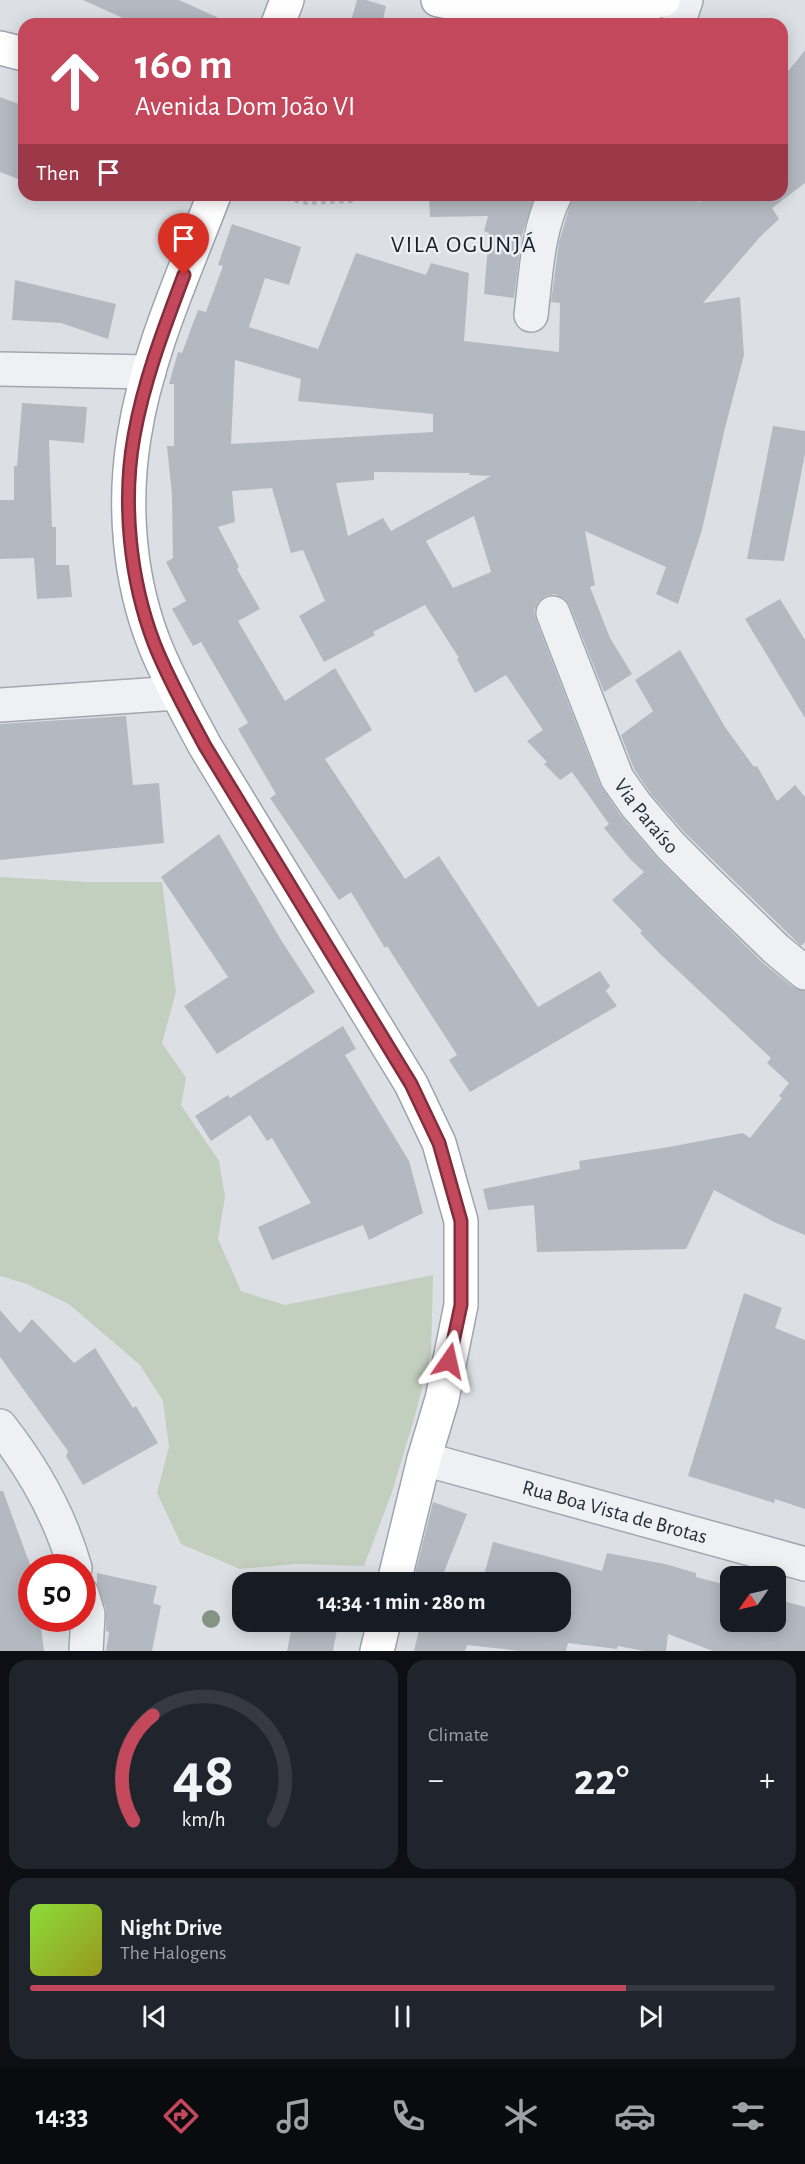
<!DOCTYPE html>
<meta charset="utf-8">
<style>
:root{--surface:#171b24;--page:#20242c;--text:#f1f3f6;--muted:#9ea1a6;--line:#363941;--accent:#c3485c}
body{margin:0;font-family:"Alegreya Sans",sans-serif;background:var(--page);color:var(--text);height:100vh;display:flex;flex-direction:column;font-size:22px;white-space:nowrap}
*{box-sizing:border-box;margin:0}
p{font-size:20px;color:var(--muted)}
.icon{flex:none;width:33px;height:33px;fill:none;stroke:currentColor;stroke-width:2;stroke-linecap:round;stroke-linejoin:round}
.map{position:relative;height:1651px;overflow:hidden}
.details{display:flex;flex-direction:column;gap:9px;padding:9px;background:#0d0f14;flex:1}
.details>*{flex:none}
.guide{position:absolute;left:18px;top:18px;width:770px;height:183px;border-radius:18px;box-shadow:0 3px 15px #0003;background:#c3485c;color:#fff;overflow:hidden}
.needle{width:39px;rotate:236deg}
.tools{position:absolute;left:720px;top:1566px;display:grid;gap:12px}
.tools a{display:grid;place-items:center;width:66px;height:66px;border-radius:12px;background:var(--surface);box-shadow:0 3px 15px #0003;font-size:30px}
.speed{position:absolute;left:18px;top:1554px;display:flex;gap:12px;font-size:30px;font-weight:700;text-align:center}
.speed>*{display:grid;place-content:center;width:78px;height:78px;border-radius:50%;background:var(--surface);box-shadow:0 3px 15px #0003;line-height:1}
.speed .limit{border:9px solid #d22;background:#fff;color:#111}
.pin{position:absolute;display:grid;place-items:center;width:51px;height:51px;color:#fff;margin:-62px -26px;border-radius:50% 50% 50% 0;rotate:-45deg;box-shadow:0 0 6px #0007}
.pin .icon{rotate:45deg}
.me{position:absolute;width:66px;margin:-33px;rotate:11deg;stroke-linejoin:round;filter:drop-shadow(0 0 4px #0008)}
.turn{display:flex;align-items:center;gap:21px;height:126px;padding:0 18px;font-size:27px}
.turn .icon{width:78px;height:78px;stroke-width:2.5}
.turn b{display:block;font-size:42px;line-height:51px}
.then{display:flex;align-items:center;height:57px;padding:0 18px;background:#0003;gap:12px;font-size:22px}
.big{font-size:45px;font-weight:700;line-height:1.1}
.details .widget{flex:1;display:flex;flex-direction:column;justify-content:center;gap:9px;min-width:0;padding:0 21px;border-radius:18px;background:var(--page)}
.details .dial{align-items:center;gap:0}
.dial svg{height:156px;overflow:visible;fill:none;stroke:var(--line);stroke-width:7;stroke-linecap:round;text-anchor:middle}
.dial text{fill:var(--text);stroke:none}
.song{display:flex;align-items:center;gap:18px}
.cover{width:72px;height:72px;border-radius:9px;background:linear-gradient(135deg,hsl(90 70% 55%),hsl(60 70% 35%))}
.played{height:6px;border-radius:3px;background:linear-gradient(90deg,var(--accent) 80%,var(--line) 80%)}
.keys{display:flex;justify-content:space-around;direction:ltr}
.heat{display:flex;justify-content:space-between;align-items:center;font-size:33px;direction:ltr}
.details .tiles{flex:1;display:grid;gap:9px;grid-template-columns:1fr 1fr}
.widget:last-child{grid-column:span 2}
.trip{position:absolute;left:232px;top:1572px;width:339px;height:60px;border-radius:18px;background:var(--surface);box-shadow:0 3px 15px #0003;font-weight:700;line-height:60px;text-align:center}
.tabs{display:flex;height:96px;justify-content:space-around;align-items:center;background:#090b0e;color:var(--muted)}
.tabs .icon{width:42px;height:42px}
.tabs .selected{color:var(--accent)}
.tabs b{font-size:27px;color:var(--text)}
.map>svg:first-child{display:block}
.green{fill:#c2cebe}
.building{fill:#b4b9c1;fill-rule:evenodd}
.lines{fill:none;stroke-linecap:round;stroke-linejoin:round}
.minor-casing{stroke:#a2a7ae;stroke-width:36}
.major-casing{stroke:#9ca4b0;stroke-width:36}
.path{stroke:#babec4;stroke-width:4;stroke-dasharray:4.5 4.5;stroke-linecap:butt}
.minor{stroke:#eef0f4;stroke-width:33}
.major{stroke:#fff;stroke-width:33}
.tree{fill:#849484}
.route-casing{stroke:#7f2f3c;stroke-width:15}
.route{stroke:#c3485c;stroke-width:10}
.labels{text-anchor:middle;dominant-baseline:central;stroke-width:5;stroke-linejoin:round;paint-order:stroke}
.street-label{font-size:21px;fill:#272e3a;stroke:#ebeff3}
.quarter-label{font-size:24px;letter-spacing:1.5px;fill:#191f2b;stroke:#ebeff3}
</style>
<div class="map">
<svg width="805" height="1651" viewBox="0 0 805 1651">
<rect width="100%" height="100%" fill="#dce0e5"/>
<path class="green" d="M0,877L88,882H162L176,992L162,1043L186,1078L181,1105L219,1161L225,1197L218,1239L241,1291L285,1305L433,1275L431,1354L414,1419L392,1492L364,1566L296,1564L240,1569L181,1544L157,1493L169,1447L163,1401L140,1365L69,1304L24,1283L0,1276Z"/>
<g class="building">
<path d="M83,0H179L232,24H136Z"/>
<path d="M357,0H366L386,6L382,24H350Z"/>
<path d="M805,50V183L772,208L779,219L760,237L703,303L740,297L744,355L724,432L702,530L678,604L656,594L666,567L585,531L595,585L590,587L610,638L632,674L604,692L570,606L565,599L555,594L546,596L538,602L534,611L536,620L600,785L621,816L658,859L763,963L793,987L805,991V1235L776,1223L714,1190L686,1249L537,1252L534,1205L488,1210L483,1189L580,1169L579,1161L669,1147L743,1133L750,1138L782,1098L779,1096L789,1083L767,1063L771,1058L659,953L640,933L642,931L612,900L644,872L631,860L604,828L609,824L572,772L560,780L544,764L547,762L527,741L543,730L506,675L475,693L457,659L459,658L425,605L373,632L375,635L324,662L299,616L325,601L303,550L291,553L272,488L232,491L235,522L218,527L239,567L237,569L260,609L238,621L285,701L335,668L372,730L325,759L405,879L439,856L538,1007L600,971L610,986L606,991L617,1006L470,1092L449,1060L457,1055L387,946L385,948L351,892L339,900L270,798L276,794L238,729L248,723L201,642L193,646L172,609L186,601L166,562L173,558L172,495L167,446H174V384H169L178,352L182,353L198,310L206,312L223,266L218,265L232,224L301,247L289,285L265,278L249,327L318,349L356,253L426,275L431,263L469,273L464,341L559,352L560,303L551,302L559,242L573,195H687L699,202L708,195H782V79ZM235,360L301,379L298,401L433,414V432L231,444ZM374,472L471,473L468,475L491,476L391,531L383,518L348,536L336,483L374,480ZM474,516L491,572L453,588L426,541Z"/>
<path d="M0,97L24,106V181L0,172Z"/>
<path d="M429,195H535L522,235L514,298L484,294L489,233L484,231L488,216L430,217Z"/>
<path d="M15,280L116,304L108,339L61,323L12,320Z"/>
<path d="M22,403L87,407L84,443L49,440L52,527H56V565H69L72,597L37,599L34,558L0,559V500H14V466H17Z"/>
<path d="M773,426L805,431V454L784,561L747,559Z"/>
<path d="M780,599L805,640V718L745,619Z"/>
<path d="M680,650L725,727L754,767L757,766L777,801L795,785L805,797V942L801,946L685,833L651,794L634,769L621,735L653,711L635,680Z"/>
<path d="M126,716L133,785L159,783L164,843L0,860V724Z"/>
<path d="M219,834L281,940L315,992L217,1054L184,1006L228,977L161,877Z"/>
<path d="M343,1026L356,1049L345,1055L409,1161L423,1213L369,1240L363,1225L272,1260L258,1227L311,1203L272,1138L267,1141L250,1115L211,1141L195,1116L228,1095L230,1098Z"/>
<path d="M744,1293L782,1308L775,1328L805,1340V1509L775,1499L774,1503L688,1476Z"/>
<path d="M0,1310L20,1333L32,1319L74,1363L95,1348L133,1408L136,1406L158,1443L83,1485L66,1456L68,1451L0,1357Z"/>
<path d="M0,1491H3L32,1570V1621L40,1620L44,1651H0Z"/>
<path d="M433,1502L467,1514L440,1582H413Z"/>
<path d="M493,1542L602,1571L607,1553L665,1564L696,1573V1577L730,1586V1622H776V1599L805,1607V1651H713L668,1634L666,1651H644L618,1646L617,1649L568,1643L566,1651H520L467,1645L465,1651H414L421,1622H561V1582H482Z"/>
<path d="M97,1573L157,1586L153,1603L161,1606L152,1651H106L109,1632L106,1631V1609L97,1584Z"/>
<path d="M293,1622H309L337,1630L333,1651H287Z"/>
</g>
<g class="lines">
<g class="minor-casing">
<g id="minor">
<path d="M678,24L686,0"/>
<path d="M531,315C536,275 537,232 555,195"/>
<path d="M0,369L149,372"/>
<path id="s1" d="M553,613L617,778L636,805L671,846L702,877L776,949L805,973"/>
<path d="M0,705L177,693"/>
<path d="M0,1426C33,1468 60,1515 75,1568"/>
<path id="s2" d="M424,1459L805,1564"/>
<path d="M82,1594L88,1614L86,1651"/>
</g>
</g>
<g class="major-casing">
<g id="major">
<path d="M438,0C511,16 590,18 663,0"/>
<path d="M278,24L287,0"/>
<path d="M0,48L24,54"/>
<path d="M214,195C184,274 147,353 134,437C123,505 129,579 154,643C168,679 187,712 205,746L411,1084L439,1143L461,1221V1305L442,1399L424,1459L394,1582"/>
<path d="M377,1651L384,1622"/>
</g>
</g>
<path class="path" d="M268,195L306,203L354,201L355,195"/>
<use href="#minor" class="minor"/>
<use href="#major" class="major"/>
</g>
<circle class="tree" cx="211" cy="1619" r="9"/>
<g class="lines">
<g class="route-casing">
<path id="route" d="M184,275C164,328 144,380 134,436C122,503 130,580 154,643C168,679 187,712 205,746L411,1084L439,1143L461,1221V1305L449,1361"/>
</g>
<use href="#route" class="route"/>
</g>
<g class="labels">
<g class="street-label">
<text stroke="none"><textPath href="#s1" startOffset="225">Via Paraíso</textPath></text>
<text stroke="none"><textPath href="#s2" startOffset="198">Rua Boa Vista de Brotas</textPath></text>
</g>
<g class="quarter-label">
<text x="464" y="245">VILA OGUNJÁ</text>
</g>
</g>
</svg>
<div class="tools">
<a><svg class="needle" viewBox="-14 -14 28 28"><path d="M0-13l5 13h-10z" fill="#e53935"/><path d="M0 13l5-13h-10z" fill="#9ea1a6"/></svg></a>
</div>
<div class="speed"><div class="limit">50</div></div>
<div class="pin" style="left:184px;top:275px;background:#d93025"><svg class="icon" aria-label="arrive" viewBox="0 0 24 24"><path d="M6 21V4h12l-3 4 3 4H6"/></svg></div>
<svg class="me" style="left:449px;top:1361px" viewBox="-20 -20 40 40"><path d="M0-17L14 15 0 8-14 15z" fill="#c3485c" stroke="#fff" stroke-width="4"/></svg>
<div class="trip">14:34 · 1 min · 280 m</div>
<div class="guide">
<div class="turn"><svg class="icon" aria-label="ahead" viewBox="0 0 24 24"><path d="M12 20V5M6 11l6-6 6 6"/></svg><div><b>160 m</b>Avenida Dom João VI</div></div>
<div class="then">Then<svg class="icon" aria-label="arrive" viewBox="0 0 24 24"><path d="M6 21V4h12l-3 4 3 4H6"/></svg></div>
</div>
</div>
<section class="details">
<div class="tiles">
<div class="widget dial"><svg viewBox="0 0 100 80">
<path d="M14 69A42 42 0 1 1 86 69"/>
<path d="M14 69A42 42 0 0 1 24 15" stroke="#c3485c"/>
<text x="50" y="56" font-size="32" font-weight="700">48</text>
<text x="50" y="72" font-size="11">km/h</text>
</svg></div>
<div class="widget"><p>Climate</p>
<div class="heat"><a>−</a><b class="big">22°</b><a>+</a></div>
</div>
<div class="widget">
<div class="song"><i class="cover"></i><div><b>Night Drive</b><p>The Halogens</p></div></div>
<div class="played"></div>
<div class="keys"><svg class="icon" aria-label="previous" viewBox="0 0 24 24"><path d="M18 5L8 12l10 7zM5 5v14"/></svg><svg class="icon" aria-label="pause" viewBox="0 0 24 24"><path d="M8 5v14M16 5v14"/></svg><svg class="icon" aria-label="next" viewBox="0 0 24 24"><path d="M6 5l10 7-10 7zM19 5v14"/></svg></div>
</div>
</div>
</section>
<nav class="tabs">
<b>14:33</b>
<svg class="icon selected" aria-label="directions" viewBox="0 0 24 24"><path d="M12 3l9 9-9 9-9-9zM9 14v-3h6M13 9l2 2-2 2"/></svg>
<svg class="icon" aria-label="music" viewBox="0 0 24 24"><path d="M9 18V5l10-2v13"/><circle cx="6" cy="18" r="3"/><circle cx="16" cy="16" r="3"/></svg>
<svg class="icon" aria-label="phone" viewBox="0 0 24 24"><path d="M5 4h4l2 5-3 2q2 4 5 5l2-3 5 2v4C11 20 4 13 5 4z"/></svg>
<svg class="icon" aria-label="climate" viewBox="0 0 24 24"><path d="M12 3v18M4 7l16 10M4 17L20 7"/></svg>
<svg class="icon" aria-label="car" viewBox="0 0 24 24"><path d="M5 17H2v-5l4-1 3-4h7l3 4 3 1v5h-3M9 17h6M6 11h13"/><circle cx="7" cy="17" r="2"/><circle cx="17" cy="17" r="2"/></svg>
<svg class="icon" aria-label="filters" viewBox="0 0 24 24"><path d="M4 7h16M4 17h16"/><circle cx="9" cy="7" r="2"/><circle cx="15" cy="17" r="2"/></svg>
</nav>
